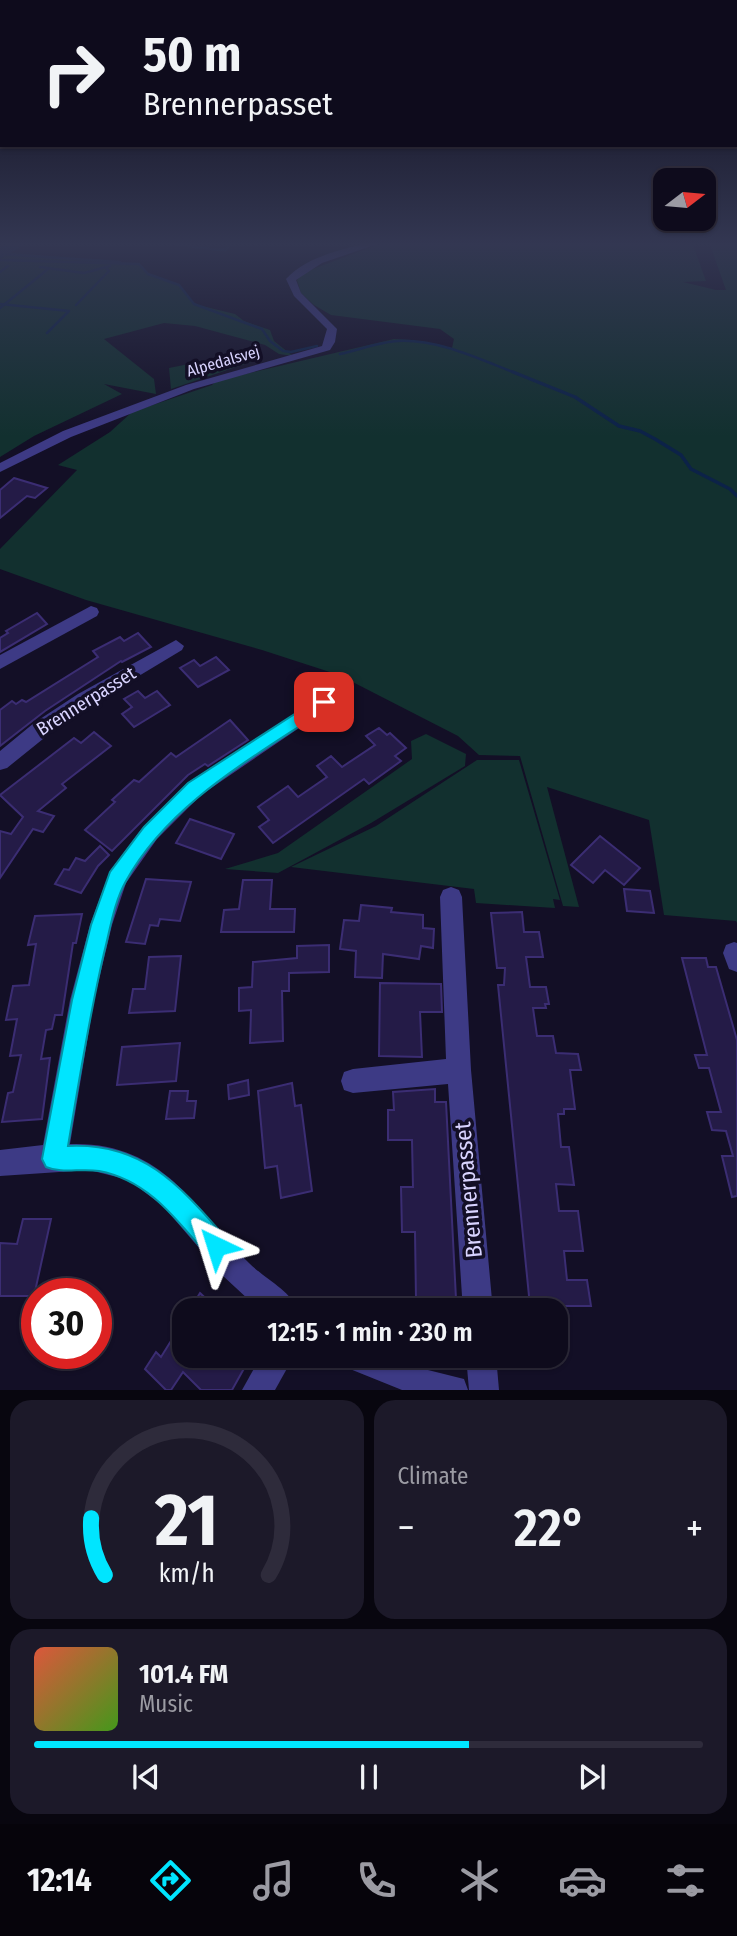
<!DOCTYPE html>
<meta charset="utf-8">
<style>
:root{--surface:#0e0b1c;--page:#1c1929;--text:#f1f3f6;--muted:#9b9ba3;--line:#2e2b3b;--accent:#00e5ff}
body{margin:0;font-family:"Fira Sans Condensed",sans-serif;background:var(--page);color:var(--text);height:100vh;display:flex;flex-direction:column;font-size:26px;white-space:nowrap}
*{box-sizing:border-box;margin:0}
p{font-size:23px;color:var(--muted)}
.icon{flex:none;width:38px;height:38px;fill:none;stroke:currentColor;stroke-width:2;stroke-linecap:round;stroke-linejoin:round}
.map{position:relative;height:1390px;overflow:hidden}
.details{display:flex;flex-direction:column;gap:10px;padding:10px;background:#08060f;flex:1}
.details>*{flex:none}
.guide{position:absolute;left:0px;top:0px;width:738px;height:147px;box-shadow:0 2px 5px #0004,0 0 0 2px var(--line);background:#0e0b1c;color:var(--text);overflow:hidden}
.needle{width:46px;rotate:74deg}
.fabs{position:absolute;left:653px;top:168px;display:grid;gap:14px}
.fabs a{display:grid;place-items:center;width:63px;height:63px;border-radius:14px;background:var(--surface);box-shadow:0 2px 5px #0004,0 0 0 2px var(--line);font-size:35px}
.speed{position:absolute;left:21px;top:1278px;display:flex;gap:14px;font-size:35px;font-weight:700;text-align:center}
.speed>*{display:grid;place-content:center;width:91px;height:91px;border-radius:50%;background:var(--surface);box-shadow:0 2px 5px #0004,0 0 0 2px var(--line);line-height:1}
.speed .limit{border:10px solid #d22;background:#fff;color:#111}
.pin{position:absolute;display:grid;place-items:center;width:60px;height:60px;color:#fff;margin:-30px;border-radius:14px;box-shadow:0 4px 10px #0006}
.me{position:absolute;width:77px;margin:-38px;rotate:319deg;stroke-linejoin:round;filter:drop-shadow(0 0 5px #0008)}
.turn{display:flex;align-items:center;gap:24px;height:147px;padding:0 28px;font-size:32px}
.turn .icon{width:91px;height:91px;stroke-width:2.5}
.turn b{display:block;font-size:49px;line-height:60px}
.big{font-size:52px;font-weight:600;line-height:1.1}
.details .widget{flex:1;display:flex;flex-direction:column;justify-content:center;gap:10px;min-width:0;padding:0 24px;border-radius:21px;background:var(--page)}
.details .dial{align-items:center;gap:0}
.dial svg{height:182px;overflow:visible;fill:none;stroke:var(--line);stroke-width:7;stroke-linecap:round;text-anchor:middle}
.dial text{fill:var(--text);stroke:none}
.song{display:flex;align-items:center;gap:21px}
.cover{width:84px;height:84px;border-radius:10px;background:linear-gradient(135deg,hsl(10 70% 55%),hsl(100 70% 35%))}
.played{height:7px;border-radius:4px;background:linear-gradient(90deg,var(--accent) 65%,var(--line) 65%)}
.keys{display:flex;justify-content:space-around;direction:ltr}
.heat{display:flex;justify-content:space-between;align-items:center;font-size:38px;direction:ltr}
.details .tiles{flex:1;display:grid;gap:10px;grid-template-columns:1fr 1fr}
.widget:last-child{grid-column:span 2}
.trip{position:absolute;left:172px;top:1298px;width:396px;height:70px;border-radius:21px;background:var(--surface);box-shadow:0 2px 5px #0004,0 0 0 2px var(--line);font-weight:600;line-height:70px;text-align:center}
.dock{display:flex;height:112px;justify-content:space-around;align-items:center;background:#06040b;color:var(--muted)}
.dock .icon{width:49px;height:49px}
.dock .current{color:var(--accent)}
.dock b{font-size:32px;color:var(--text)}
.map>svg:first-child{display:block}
.green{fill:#12302f}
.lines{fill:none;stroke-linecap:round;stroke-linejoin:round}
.stream-far1{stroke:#0c2248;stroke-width:2.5}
.stream{stroke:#0c2248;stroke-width:3.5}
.river{fill:#0c2248;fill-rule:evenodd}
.building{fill:#241b47;stroke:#3b2d73;stroke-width:2}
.street{fill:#3d3a85;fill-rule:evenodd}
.route{fill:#00e5ff;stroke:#0095a6;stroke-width:2}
.labels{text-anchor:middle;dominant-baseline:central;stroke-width:7;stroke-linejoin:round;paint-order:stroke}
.far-street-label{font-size:16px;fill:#d9d4ff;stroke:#130f26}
.street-label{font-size:19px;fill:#d9d4ff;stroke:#130f26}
.near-street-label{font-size:23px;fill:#d9d4ff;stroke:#130f26}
</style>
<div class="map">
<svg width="737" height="1390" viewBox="0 0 737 1390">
<rect width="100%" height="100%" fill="#130f26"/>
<g class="green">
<path d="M385,242H692L706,281L683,282L716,290H726L709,242H737V923L736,921L664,915L649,820L547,787L579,907L563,906L520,756L479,755L458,736L339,675L262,650L86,600L0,569V549L77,470L58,465L110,432L132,412L212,385L216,381L394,339L412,340L452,348L454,339L440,329L331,315L314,305L301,293L297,280L302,273Z"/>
<path d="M14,253L139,264L148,274L179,285L194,304L235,314L244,321L270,330L274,341L293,356L279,354L265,345L195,326L164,323L104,339L154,379L156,394L104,384L122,394L34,436L0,457V256Z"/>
<path d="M248,352L260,359L171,389L169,368Z"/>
<path d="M426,734L466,754L465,766L371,823L278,873L225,869L278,853L412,759L411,741Z"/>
<path d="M477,760H519L560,900L553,899L555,908L476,903L474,889L291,867L376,826Z"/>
</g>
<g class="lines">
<g class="stream-far1">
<path d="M159,242C183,244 203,250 226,250L228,245"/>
<path d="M1,254L120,262"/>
<path d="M0,260L139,264L148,274L179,285L194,304L262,329L270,341L283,351L291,352L317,346"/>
<path d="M40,267L84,273L110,266"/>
<path d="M0,272L8,266"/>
<path d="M0,304L69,311L47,333"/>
<path d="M76,305L109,271L106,268"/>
<path d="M0,308L48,269"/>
<path d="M340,354C359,350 379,342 398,341C439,339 481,360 518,374"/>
</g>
<path class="stream" d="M513,372L575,397L619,426L640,431L655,439L681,455L691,469L730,489L737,496"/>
<path class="river" d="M10,242H29L0,259V248Z"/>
</g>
<g class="building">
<path d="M14,478L47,488L35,498L27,496L0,518V490Z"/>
<path d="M37,613L47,624L0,652V638L8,633L6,631Z"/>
<path d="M138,633L151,647L122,662L121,661L45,711L0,746V710L12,701L16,704L22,700L26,702L98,657L93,651L120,637L124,641Z"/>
<path d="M216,657L229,670L198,687L180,668L194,660L200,666Z"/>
<path d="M138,691L145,698L157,691L170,705L134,727L122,714L132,707L124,699Z"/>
<path d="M230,720L248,740L208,766L205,764L188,775L112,851L85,830L115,802L112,800L134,780L139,782L171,753L176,757Z"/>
<path d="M379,728L387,735L390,733L406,748L395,756L401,761L369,784L364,779L273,843L259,827L269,820L258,807L288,786L298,797L327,777L317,766L331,756L342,767L375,745L366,736Z"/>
<path d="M94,732L111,746L62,784L66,788L38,811L54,816L43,832L33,829L0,878V831L11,834L23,817L0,795L74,738L81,743Z"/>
<path d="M190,819L234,834L221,859L176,843Z"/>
<path d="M600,836L640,868L624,885L605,870L593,883L571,865Z"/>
<path d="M100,846L109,855L98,866L81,893L55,884L64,869L69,870L76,858L85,861Z"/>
<path d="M146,879L191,882L180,921L160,919L158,926L150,925L145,944L126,942Z"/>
<path d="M243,880H272L270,909H295L294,932H221L224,910L239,909Z"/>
<path d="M624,889L650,891L654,913L627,911Z"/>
<path d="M361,905L392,908L391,912L423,915V928L434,929L433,948L421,946L419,959L383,954L382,978L355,977L356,951L340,949L344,920L359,921Z"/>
<path d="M522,912L524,932H539L543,957H526L530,987H546L549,1004H545L546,1008H533L537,1036H553L556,1053L578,1054L581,1070H570L575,1109H564V1114H558L561,1147H569L574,1185L556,1184L559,1211H578L583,1251H564L567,1280H587L591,1306H530L498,985H504L505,968H497L491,913Z"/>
<path d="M82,914L76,943H73L62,1015H55L52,1029L46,1030L41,1059L50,1058L42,1119L2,1122L8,1093L13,1092L21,1055L10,1056L17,1019L6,1020L13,986L29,985L36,944L28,945L35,916Z"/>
<path d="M329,945V972L289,973V991H282L283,1041L250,1043L251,1010L239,1011V988L252,987L253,962L297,958V946Z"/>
<path d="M181,956L175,1011L129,1013L133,989H145L149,957Z"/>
<path d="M682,958H706L708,967H716L737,1040V1196L732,1197L722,1156H733L726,1131L712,1130L707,1112H721L709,1068H699L695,1055H707Z"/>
<path d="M380,983L441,984L442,1012H420L422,1057L379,1056Z"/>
<path d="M180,1043L176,1081L117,1085L122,1047Z"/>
<path d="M248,1080L249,1095L229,1099L228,1085Z"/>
<path d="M292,1083L295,1106L301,1105L312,1191L281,1198L277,1166L265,1168L258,1091Z"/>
<path d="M435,1089V1102H446L456,1299H416L415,1232H402L401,1187H413L412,1140H388V1110H394L393,1092Z"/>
<path d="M170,1091H188L187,1101H196L194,1118L166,1119Z"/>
<path d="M23,1219H51L34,1296H0V1243L17,1244Z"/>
<path d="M200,1293L219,1311H189Z"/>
<path d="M184,1320V1356H251L232,1390H201L183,1372L171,1390H166L145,1369L156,1352L161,1357Z"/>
</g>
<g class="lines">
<g class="street">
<path d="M370,242H383L322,263L296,280L301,293L337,329L335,342L330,350L194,389L71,437L0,472V463L63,431L186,385L322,346L327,329L294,296L286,279C307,256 342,250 370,242Z"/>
<path d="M91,606L97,608L99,612L97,616L0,669V655Z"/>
<path d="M176,640L184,646L182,650L69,718L7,768L0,770V751L34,723L78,694Z"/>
<path d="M324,695L330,697L333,702L330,707L201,795L157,839L126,883L112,925L94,1000L70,1144C161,1141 193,1205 249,1263C265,1279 290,1290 299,1311H261L222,1275L164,1207L129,1180L89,1170L0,1176V1150L43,1145L70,1000L90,925L110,871L143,827L187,783Z"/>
<path d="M451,887L459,890L462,897L471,1070L493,1311H463L448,1084L353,1093L344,1090L341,1081L344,1072L353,1069L446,1059L440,897L443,890Z"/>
<path d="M734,942L737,943V972L729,969L723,953L726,945Z"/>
<path d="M261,1356H294L275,1390H242Z"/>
<path d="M341,1356H394L424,1369L464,1379L468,1390H402L345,1367Z"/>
<path d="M466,1356H496L499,1390H469Z"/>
</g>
</g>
<linearGradient id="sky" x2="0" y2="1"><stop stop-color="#0a0815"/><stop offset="0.56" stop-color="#333752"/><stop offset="1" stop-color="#333752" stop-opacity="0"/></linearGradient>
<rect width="737" height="436" fill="url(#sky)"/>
<path class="route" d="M324,695L330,697L332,702L330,706C257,756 170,801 126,881C114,902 110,930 104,953C89,1017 79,1081 68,1146C143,1142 180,1186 225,1237L229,1246L225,1255L216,1259L207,1255C176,1219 148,1180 99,1171C81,1168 62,1174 46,1167L42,1159L72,1000L91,925L110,872L144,827L188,783Z"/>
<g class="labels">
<g class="far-street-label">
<text transform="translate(223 361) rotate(-16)">Alpedalsvej</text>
</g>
<g class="street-label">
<text transform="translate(86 701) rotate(-32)">Brennerpasset</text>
</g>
<g class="near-street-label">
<text transform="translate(468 1190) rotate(-95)">Brennerpasset</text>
</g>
</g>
</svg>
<div class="fabs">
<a><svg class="needle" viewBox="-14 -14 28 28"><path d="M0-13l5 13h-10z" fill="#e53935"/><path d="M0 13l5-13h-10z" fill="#9b9ba3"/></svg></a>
</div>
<div class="speed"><div class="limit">30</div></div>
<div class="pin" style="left:324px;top:702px;background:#d93025"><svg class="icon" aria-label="arrive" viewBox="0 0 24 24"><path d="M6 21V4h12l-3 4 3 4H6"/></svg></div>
<svg class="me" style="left:216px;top:1246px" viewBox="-20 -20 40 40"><path d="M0-17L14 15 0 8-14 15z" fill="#00e5ff" stroke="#fff" stroke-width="4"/></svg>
<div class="trip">12:15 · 1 min · 230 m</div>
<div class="guide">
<div class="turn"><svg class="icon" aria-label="right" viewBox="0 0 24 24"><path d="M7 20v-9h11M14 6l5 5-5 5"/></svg><div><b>50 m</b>Brennerpasset</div></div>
</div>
</div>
<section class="details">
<div class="tiles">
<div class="widget dial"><svg viewBox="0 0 100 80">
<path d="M14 69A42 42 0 1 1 86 69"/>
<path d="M14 69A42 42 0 0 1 8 44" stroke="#00e5ff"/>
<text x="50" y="56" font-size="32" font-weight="700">21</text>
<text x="50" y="72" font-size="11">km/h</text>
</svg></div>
<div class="widget"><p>Climate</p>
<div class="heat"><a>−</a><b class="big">22°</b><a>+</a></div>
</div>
<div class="widget">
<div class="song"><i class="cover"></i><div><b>101.4 FM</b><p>Music</p></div></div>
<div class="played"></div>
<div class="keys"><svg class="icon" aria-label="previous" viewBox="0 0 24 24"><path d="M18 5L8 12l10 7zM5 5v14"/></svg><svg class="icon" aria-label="pause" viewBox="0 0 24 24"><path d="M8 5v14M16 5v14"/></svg><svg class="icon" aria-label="next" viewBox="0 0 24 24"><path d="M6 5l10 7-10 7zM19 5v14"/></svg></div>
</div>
</div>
</section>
<nav class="dock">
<b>12:14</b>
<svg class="icon current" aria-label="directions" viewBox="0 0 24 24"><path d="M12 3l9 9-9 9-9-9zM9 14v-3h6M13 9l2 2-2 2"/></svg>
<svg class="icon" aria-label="music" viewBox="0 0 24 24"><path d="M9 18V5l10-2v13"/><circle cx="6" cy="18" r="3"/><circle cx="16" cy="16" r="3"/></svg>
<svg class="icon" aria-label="phone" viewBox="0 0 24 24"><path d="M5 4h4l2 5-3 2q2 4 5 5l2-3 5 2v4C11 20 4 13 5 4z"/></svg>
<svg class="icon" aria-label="climate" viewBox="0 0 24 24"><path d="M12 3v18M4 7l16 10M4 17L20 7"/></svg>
<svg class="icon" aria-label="car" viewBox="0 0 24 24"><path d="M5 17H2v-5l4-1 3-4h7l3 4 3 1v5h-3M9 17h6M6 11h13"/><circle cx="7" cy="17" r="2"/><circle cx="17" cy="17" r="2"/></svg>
<svg class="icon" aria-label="filters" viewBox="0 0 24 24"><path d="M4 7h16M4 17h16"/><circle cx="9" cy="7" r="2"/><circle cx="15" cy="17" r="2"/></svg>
</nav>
